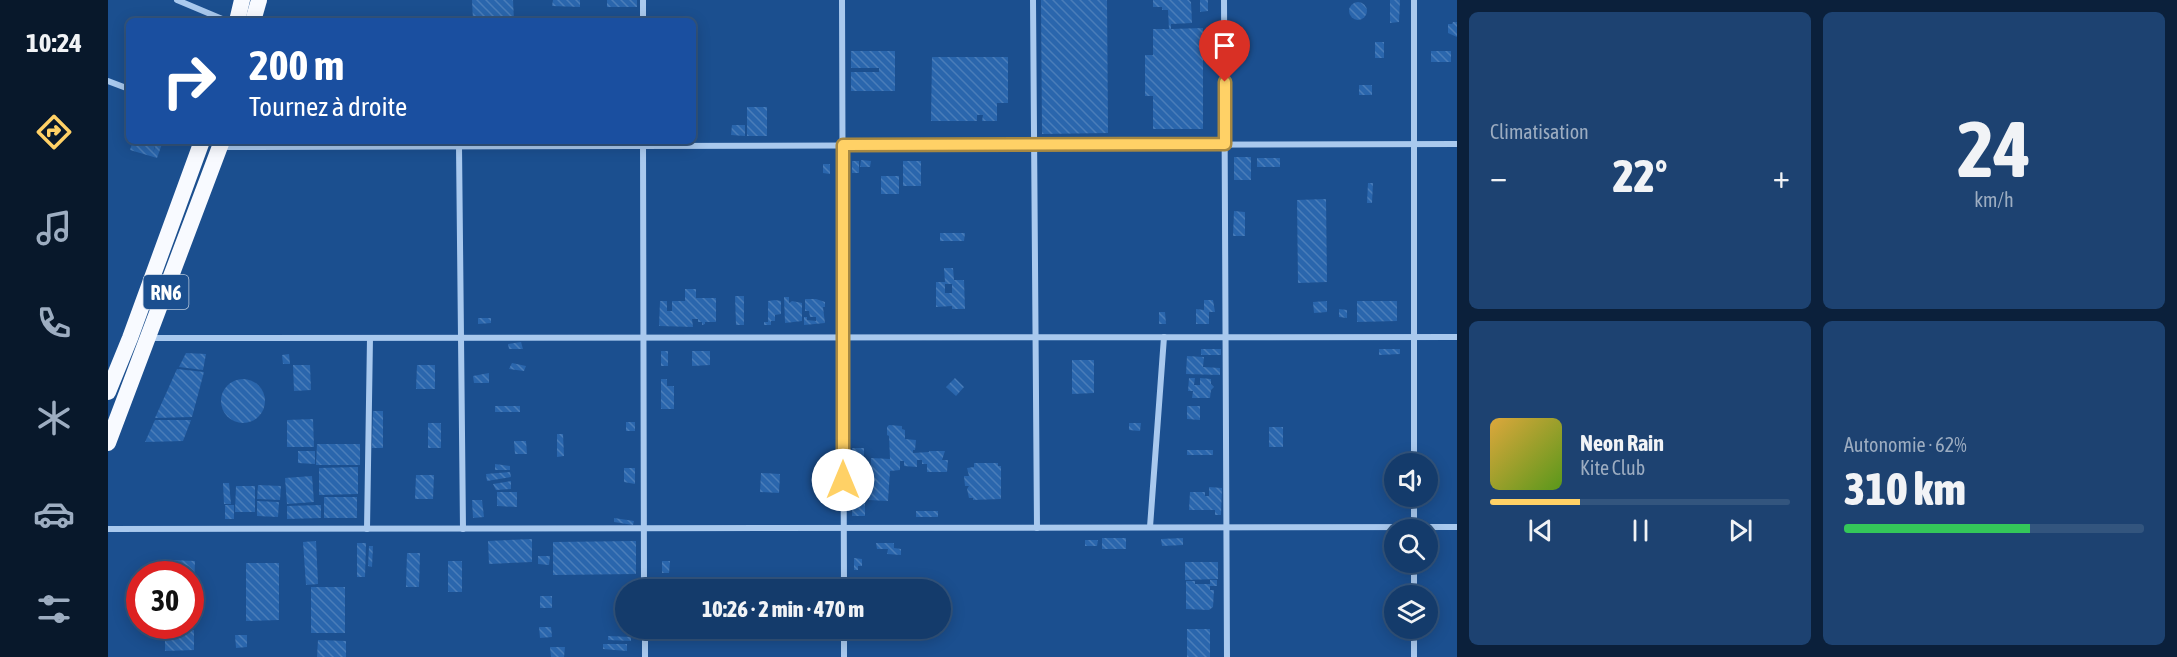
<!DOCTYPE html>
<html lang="fr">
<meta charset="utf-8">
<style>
:root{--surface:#143b6b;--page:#1d4271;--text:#f1f3f6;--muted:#9dadc1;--line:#33557e;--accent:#ffd166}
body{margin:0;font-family:"Asap Condensed",sans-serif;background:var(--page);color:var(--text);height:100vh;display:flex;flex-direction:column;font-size:22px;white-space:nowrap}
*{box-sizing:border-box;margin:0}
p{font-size:20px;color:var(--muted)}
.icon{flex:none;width:33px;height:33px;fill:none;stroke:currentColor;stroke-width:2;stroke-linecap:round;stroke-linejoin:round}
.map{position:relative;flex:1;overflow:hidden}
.drawer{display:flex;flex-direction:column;gap:12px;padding:12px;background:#0b203b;width:720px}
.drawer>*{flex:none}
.guide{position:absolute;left:18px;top:18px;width:570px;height:126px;border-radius:9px;box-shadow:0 3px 15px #0003,0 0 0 2px var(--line);background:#1a4fa0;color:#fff;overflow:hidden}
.controls{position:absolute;left:1276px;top:453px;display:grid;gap:12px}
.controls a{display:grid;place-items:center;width:54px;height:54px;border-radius:50%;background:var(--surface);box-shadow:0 3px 15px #0003,0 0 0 2px var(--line);font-size:30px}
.speed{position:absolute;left:18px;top:561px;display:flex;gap:12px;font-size:30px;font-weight:700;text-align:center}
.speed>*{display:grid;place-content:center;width:78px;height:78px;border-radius:50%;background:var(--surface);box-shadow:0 3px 15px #0003,0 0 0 2px var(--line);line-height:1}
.speed .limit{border:9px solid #d22;background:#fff;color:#111}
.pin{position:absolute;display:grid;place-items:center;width:51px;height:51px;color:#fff;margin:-62px -26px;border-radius:50% 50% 50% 0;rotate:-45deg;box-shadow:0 0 6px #0007}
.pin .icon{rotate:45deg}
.me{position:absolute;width:66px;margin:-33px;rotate:0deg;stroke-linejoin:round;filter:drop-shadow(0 0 4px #0008)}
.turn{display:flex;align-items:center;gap:21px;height:126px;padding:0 24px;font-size:27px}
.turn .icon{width:78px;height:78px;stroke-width:2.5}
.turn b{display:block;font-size:42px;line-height:51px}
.big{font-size:45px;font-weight:800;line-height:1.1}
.drawer .tile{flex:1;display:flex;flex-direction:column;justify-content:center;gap:9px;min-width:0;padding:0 21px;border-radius:9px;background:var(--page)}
.drawer .dial{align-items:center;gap:0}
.dial b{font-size:78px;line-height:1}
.song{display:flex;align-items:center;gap:18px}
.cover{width:72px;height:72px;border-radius:9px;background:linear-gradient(135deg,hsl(40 70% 55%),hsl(90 70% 35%))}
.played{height:6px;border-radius:3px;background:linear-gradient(90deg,var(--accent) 30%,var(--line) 30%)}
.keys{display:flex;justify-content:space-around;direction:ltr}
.heat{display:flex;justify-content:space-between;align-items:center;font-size:33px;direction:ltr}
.charge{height:9px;border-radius:4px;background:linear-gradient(90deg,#34c759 62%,var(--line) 0)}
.drawer .tiles{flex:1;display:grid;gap:12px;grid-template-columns:repeat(2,1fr)}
.trip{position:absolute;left:507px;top:579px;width:336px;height:60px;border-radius:30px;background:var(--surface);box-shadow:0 3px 15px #0003,0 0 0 2px var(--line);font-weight:800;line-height:60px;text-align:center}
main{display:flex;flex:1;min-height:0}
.tabs{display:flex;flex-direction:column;width:108px;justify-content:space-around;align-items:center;background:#08182b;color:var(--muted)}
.tabs .icon{width:42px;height:42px}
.tabs .selected{color:var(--accent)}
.tabs b{font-size:27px;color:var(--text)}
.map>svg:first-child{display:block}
.building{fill:url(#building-back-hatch);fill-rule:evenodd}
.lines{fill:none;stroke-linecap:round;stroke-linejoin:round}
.minor{stroke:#a9c9ee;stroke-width:6}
.trunk{stroke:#f8faff;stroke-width:16}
.route-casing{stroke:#a68842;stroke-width:15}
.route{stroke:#ffd166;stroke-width:10}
.labels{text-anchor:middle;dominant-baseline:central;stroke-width:6;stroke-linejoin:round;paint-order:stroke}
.shield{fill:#1b4f8f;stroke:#bbcadd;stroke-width:1.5}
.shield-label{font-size:20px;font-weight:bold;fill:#fff}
</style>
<main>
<nav class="tabs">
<b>10:24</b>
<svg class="icon selected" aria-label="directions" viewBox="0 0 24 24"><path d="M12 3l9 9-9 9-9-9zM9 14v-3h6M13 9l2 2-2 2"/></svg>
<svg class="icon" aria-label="music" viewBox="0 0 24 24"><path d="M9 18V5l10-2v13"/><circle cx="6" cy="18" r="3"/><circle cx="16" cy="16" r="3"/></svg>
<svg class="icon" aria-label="phone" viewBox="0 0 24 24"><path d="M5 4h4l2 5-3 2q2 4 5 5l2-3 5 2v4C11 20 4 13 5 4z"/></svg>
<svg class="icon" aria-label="climate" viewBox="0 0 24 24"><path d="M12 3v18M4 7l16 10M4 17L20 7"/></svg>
<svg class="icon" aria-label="car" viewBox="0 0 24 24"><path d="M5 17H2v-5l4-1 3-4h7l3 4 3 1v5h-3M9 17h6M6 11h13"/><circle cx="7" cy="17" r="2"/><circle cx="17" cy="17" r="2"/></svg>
<svg class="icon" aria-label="filters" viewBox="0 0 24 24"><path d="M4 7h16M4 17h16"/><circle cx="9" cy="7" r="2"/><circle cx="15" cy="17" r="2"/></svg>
</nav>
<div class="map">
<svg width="1349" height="657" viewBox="0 0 1349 657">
<defs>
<pattern id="building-back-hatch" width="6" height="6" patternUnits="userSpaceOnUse" patternTransform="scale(1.5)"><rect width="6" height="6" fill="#2a66ad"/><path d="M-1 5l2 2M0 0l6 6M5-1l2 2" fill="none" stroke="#4a7db9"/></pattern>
</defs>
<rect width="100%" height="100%" fill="#1b4f8f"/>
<g class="building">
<path d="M364,0H405L406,21H365Z"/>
<path d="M445,0H472V7L444,6Z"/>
<rect x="499" y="0" width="30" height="7"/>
<path d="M933,0H999L1000,133L934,134Z"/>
<path d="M1045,0H1081L1083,2L1084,23L1063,24V29L1095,28V129H1045V96H1037V55H1045V29H1061L1060,10H1054V7H1045Z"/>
<path d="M1092,0H1100V11L1092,12Z"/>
<path d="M1282,0H1292L1291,22L1282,23Z"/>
<circle cx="1250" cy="11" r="9"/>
<path d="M1345,22H1349V37L1340,33V24H1344Z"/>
<rect x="1267" y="42" width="9" height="16"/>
<path d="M743,51H787V91H743V72H771V68H743Z"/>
<rect x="1323" y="51" width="20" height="11"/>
<path d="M824,57H900V103H889V121H874L875,115H869V121H823Z"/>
<rect x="1251" y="85" width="13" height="10"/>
<rect x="639" y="107" width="20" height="29"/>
<path d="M624,125H637V136L623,135Z"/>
<path d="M25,141H48L45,153L49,141H55L49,158L22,150Z"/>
<rect x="1126" y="157" width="17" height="23"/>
<rect x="1149" y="158" width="23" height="9"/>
<path d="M753,160L763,161L762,167H752Z"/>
<rect x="744" y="161" width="7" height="12"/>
<rect x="795" y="161" width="18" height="25"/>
<path d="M715,164H722V174L715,173Z"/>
<rect x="773" y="176" width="18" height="18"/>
<path d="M1260,183H1265L1264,203H1259Z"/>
<path d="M1218,199L1219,282L1190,283L1189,200Z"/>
<path d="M1126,211L1137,212V236H1125Z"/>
<path d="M832,233H857L856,241H832Z"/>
<path d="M836,268H845L846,280H856L857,309H844V306L828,307V282H837ZM837,284H844V293H837Z"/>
<path d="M577,289H588V298H608V322H597V324L594,325V322H590V319H584L585,327L551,326L552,301H559V311H564V301H577Z"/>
<path d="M627,296H636V325H628Z"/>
<path d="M676,297H681V303L684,301L694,303V321L677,323Z"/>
<path d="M697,299H708L717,302V307H715L717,323L696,325V317H699V320L708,321V317H702L701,311H697Z"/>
<path d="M667,300L673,301V314L667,315V321H663V325H656V322H660V301Z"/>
<path d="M1096,300H1105L1107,312H1101V324H1088V309L1096,310Z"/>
<path d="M1219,301V312L1206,313L1205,302Z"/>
<path d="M1249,301H1289V321L1249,322Z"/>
<path d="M1231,309L1239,310V318L1231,317Z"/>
<path d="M1051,312H1057L1058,324H1051Z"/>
<path d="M370,318H383V323L370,324Z"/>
<path d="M413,342L415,349H401L400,344Z"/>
<rect x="1093" y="349" width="20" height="6"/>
<path d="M1271,349H1292V354L1271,355Z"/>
<rect x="553" y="351" width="7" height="15"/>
<path d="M584,351H602V365L584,366Z"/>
<path d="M78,353L98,354L95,370L71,367Z"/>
<path d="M181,354L182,364H175L174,355Z"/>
<path d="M1079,356L1096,357L1095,367L1112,368V375L1078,374Z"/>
<path d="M964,360H986V393L964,394Z"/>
<path d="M404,363L418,366L416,371L401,369Z"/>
<path d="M185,365H202L203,390L186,391Z"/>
<path d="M309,365H327V389H308Z"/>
<path d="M69,369L96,372L84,417L47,418Z"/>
<path d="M381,373V383H366L365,376Z"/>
<path d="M847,378L856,387L848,396L838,387Z"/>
<path d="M1081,378H1087L1086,385H1092V378L1103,379V384L1106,387L1103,390L1102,398H1084L1085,391H1080Z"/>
<circle cx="135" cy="401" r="22"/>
<path d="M553,379H559V386H566V409H553Z"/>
<rect x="387" y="406" width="25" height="6"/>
<path d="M1079,406H1092V420L1079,419Z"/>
<path d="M265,411H275V448H264Z"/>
<path d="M205,419L206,447H179V420Z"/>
<path d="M47,420H83L75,441L37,442Z"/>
<rect x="518" y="422" width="9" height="9"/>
<rect x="320" y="423" width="13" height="25"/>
<path d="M1021,423H1033L1032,431L1021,430Z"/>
<path d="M781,425L794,426V429L797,430V439L808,440L807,450H805V453L821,452V451H837L834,460H840L839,472H819V464H814V460H809V467L796,466V461H792V470L782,471L780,501L761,500L763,458L782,459L781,436L779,435V427Z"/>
<rect x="1161" y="427" width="14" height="20"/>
<path d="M449,434H455L456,456L449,457Z"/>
<path d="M406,441H418L419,454H407Z"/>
<path d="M209,444H252V465H208Z"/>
<rect x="744" y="448" width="12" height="16"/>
<rect x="1079" y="450" width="26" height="5"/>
<path d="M190,451H207V464L190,463Z"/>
<path d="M866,463H890V466H893V499L865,500V498H861L859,489L861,486H857L856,476H861L859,468L866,467Z"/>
<path d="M387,464L402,466V470H387Z"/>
<path d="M250,467V494L211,495V468Z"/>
<path d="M516,468H527V484L516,482Z"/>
<path d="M402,472L403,477L379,481L378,474Z"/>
<path d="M653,473L672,474L671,493L652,492Z"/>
<rect x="744" y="473" width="13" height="43"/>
<path d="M308,475H326L325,499H307Z"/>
<path d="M204,476L206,502L179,504L177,478Z"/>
<path d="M403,481V489L388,490L385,484Z"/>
<path d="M115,483H121L123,504H116Z"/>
<path d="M150,485L173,486L172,500L149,499Z"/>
<path d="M128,486H147V512H127Z"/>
<path d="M1101,487L1114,488L1113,515H1107V510H1081L1082,492H1097V496H1101Z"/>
<path d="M389,492H409V507L389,506Z"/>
<rect x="216" y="497" width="33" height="21"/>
<path d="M364,500H374L376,517L365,518Z"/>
<path d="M149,501L171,502L170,517L149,516Z"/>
<rect x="117" y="505" width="9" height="14"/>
<path d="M213,505V518L179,519V506Z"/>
<rect x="808" y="511" width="22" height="6"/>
<path d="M506,518L526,521L525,525L506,522Z"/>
<rect x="994" y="538" width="24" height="11"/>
<path d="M1075,538V545L1054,546L1053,539Z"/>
<path d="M424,539V562L381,564L380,541Z"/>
<path d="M977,540H990L989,546H977Z"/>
<path d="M208,541L210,584L198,585L195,542Z"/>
<path d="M528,541V574L445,575V542Z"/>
<path d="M249,543H258L257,577H249Z"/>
<path d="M768,543H786V548L793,549V555L779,554L780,549H769Z"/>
<path d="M261,546H265L264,567L260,566Z"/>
<path d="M299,553H312L311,587H298Z"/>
<path d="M430,556H442L441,565L430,564Z"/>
<path d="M746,558L754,559V566H750V570H746Z"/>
<path d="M64,560L87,561L86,588H82V574H64Z"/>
<rect x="340" y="561" width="14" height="31"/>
<path d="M554,561H562L561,573H554Z"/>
<path d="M1077,562H1110V579L1077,580Z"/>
<path d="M138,563H171V620L138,621Z"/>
<path d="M1102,580H1109V586H1102V590H1106L1105,607L1101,610L1078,609V581H1087V584H1102Z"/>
<rect x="203" y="587" width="34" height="46"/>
<rect x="432" y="596" width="12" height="12"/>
<path d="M431,627H443L444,637L432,638Z"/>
<rect x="1079" y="629" width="23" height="28"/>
<path d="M86,630V650L57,651V631Z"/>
<path d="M127,635H139V647L128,648Z"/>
<path d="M500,636L523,637V641L500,640Z"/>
<path d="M210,640L238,641V657H209Z"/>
<path d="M495,644H519V651L495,649Z"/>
<path d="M442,647H457L456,657H443Z"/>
</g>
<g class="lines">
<g class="minor">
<path d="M69,0L119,21"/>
<path d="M535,0V21"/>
<path d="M734,0L736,590"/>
<path d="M925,0L929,528"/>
<path d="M1116,0L1119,657"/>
<path d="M1306,0V464"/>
<path d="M0,81L21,89"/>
<path d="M535,141L536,590"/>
<path d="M351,146L355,529"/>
<path d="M114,147L1349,144"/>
<path d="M42,338L1349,337"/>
<path d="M1306,496V529"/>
<path d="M1042,527L1056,337"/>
<path d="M0,529L1349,527"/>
<path d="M259,529L262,338"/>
<path d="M1306,562V596"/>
<path d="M537,628V657"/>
<path d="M736,628V657"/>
<path d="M1306,628V657"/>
</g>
<g class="trunk">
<path d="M129,21L134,0"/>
<path d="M145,21L151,0"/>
<path d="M0,392L22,338L94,141"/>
<path d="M0,443L114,141"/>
</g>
</g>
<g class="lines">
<g class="route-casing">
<path id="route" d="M735,480V145L1117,144V82"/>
</g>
<use href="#route" class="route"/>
</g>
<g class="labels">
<rect class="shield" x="35.5" y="275" width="45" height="34" rx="4.5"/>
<g class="shield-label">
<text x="58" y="292">RN6</text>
</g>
</g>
</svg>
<div class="controls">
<a><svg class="icon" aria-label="sound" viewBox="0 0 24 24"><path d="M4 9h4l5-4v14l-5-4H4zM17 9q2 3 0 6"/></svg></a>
<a><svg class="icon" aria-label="search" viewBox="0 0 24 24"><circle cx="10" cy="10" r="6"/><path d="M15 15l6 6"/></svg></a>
<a><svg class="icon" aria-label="layers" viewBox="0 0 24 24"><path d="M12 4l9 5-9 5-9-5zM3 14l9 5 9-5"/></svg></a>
</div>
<div class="speed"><div class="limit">30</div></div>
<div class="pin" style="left:1117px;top:82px;background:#d93025"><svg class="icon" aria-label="arrive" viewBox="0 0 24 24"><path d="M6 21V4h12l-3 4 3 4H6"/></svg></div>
<svg class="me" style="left:735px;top:480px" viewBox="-20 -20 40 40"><circle r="19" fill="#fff"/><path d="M0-13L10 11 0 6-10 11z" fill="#ffd166"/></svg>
<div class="trip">10:26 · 2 min · 470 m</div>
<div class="guide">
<div class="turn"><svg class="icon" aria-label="right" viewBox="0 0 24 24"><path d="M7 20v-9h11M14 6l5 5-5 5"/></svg><div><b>200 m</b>Tournez à droite</div></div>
</div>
</div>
<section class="drawer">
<div class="tiles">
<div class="tile"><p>Climatisation</p>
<div class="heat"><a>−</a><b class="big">22°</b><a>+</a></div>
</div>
<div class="tile dial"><b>24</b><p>km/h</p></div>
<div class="tile">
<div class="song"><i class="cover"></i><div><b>Neon Rain</b><p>Kite Club</p></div></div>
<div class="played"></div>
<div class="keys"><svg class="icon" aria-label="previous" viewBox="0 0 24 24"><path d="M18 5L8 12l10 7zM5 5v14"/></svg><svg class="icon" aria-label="pause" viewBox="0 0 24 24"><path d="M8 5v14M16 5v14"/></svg><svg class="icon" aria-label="next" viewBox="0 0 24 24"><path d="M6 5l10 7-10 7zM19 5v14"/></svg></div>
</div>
<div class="tile"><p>Autonomie · 62%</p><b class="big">310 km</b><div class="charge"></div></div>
</div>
</section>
</main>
